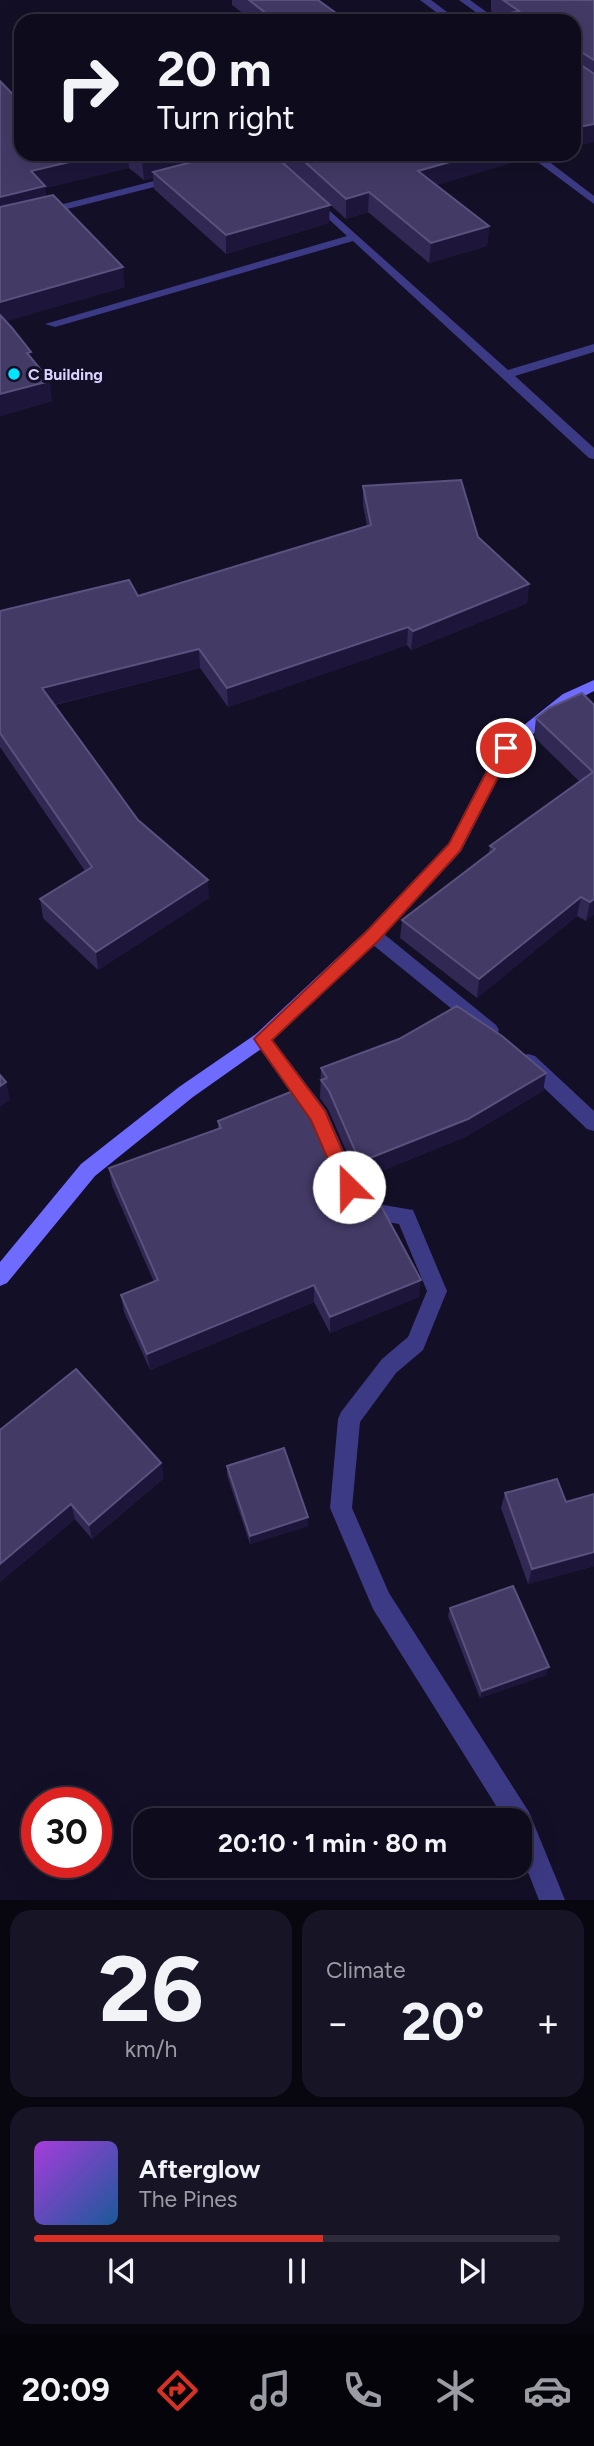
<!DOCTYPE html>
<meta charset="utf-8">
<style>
:root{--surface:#0e0b1c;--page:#171425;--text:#f1f3f6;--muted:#9b9ba3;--line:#2e2b3b;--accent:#d93025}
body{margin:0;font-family:Figtree,sans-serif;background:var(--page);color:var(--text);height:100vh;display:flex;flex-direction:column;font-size:26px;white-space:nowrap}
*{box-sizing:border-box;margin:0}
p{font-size:23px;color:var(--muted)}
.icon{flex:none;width:38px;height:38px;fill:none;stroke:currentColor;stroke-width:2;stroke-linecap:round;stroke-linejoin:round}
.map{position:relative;height:1900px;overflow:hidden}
.panel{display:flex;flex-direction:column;gap:10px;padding:10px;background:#08060f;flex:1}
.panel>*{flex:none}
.guide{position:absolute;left:14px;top:14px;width:567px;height:147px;border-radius:21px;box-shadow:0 7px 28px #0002,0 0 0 2px var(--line);background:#0e0b1c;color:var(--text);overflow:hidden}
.speed{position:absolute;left:21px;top:1787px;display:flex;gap:14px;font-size:35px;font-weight:700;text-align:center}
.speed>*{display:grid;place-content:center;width:91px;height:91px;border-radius:50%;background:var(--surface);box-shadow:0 7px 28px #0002,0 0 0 2px var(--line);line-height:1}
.speed .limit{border:10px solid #d22;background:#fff;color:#111}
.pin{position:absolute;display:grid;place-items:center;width:60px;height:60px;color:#fff;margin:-30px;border:4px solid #fff;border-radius:50%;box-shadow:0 2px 7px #0007}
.me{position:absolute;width:77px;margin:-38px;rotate:337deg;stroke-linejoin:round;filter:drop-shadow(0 0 5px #0008)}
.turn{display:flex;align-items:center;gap:24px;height:147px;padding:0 28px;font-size:32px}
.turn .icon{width:91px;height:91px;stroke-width:2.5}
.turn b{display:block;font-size:49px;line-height:60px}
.big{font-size:52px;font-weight:700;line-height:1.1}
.panel .card{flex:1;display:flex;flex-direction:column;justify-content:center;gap:10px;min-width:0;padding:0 24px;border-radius:21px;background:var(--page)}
.panel .dial{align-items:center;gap:0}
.dial b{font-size:91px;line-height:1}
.song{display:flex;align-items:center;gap:21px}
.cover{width:84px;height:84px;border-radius:10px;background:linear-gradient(135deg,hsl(280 70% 55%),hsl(210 70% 35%))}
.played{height:7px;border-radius:4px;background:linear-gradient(90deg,var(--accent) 55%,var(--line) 55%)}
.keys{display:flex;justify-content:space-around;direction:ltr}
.heat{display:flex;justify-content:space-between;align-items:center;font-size:38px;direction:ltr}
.panel .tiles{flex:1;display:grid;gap:10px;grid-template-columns:1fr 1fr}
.card:last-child{grid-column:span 2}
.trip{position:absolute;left:133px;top:1808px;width:399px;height:70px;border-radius:21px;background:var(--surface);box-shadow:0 7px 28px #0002,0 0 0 2px var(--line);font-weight:700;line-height:70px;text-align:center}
.tab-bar{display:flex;height:112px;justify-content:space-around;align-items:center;background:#06040b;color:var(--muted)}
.tab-bar .icon{width:49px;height:49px}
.tab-bar .on{color:var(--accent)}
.tab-bar b{font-size:32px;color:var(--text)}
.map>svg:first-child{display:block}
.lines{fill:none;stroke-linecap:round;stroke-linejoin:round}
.street{fill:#3d3a85;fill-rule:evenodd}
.secondary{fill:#6f6bff;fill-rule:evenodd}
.wall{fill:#312854}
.shaded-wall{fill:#1d163a}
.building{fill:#433a66;stroke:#5a527e;stroke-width:2}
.route{fill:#d93025;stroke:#8d1f18;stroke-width:2}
.poi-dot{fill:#00e5ff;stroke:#130f26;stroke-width:2.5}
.labels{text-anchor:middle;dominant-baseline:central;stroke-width:6;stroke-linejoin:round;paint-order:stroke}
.far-poi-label{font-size:16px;font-weight:bold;fill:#d9d4ff;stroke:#130f26;text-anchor:start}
</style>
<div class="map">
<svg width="594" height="1900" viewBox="0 0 594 1900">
<rect width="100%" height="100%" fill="#130f26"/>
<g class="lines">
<g class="street">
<path d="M420,0H431L459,21H448Z"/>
<path d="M459,0H470L499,21H488Z"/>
<path d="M527,154H539L594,196V204Z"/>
<path d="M174,176L179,179L178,181L0,226V220Z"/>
<path d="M313,196L508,370L594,344V352L515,376L594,448V459L589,458L353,241L55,327L45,324L347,236L309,201L308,199Z"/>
<path d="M373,928L379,930L496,1025L499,1030L496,1035L490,1037L484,1035L367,940L364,935L367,930Z"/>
<path d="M262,1032L268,1034L326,1110L366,1202L413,1210L447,1291L423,1350L396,1373L360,1422L352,1508L389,1593L529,1812L565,1900H539L520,1852V1820H505L373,1609L330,1508L338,1419L341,1412L382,1359L408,1337L427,1291L399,1224L352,1216L311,1120L253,1039L256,1034Z"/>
<path d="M528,1054L535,1056L594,1111V1131L587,1129L521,1066L519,1061L521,1056Z"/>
</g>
<path class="secondary" d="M594,680V691L573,702L512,751L461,851L379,940L268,1044L193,1097L95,1176L7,1283L0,1286V1262L81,1164L179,1087L256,1034L367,930L449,843L500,744L563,694Z"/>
</g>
<g class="wall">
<path d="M232,0H318L347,21H253L232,5Z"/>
<path d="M491,0H594V142L497,16L491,11Z"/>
<path d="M0,81L21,154H273L329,223L226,254L154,189L153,178L144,180L129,168L45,188L46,197L125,287L6,321L32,359L52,401L0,416Z"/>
<path d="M274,154H529L528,158L436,185L489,226L487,246L429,263L368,212L346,219Z"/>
<path d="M363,486L478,537L529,584L527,603L411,650L407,645L228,707L200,668L55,705L138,820L209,898L98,970L43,918L40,899L85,871L0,747V611L138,596L367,526L363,505Z"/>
<path d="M594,705V914L586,921L577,916L477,998L400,938L402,920L489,853L490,846L580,782L534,737L536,718Z"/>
<path d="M321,1068L546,1073L543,1091L465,1137L359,1180L328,1109L320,1098Z"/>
<path d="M218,1121L350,1200L419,1297L330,1333L314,1302L150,1370L124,1312L121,1295L154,1282L112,1186L109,1168L218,1129Z"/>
<path d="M0,1430L164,1478L92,1539L75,1519L0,1582Z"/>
<path d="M227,1466L308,1526L250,1544L227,1475Z"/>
<path d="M505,1493L566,1502L594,1494V1566L528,1584L501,1508Z"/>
<path d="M450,1608L546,1675L480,1698L448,1616Z"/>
</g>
<g class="shaded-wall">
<path d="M578,50L575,69H574V51Z"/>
<path d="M594,124V142L574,147V128Z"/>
<path d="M103,154H128L129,168L45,188L47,205L0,217V197L31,171Z"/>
<path d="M169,154H246L153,172V178L144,180L142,161Z"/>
<path d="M478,154H529L528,158L417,191L418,171Z"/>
<path d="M369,192L368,212L346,219V199Z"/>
<path d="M330,205L329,223L226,254V235Z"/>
<path d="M489,226L487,246L429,263L431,243Z"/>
<path d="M123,267L125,287L0,323V302Z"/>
<path d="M50,381L52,401L0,416V394Z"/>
<path d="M529,584L527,603L411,650L413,631Z"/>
<path d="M408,627L407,645L228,707L227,688Z"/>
<path d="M199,649L200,668L45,707L42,688Z"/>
<path d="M208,880L209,898L98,970L96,952Z"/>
<path d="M581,897L577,916L477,998L479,979Z"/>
<path d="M594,899V914L586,921L590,902Z"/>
<path d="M546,1073L543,1091L465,1137L359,1180L360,1162Z"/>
<path d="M6,1082L10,1100L0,1107V1086Z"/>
<path d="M421,1280L419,1297L330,1333V1317Z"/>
<path d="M314,1285V1302L150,1370L147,1354Z"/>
<path d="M161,1463L164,1478L92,1539L89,1525Z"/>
<path d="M71,1504L75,1519L0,1582V1564Z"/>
<path d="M308,1517V1526L250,1544V1536Z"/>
<path d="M594,1552V1566L528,1584L532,1569Z"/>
<path d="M549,1667L546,1675L480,1698L482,1691Z"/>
</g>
<g class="building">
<path d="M249,0H318L347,21H276Z"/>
<path d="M503,0H594V60L578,50L574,51V54V21H475L519,11Z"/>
<path d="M574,60L594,74V124L574,128Z"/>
<path d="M0,81L21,103V154H103L31,171L45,186L0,197Z"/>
<path d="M134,154H169L142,161Z"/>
<path d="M223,154H273L330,205L226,235L153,172Z"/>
<path d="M296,154H478L418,171L489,226L431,243L369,192L346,199Z"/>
<path d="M53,195L123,267L0,302V207Z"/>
<path d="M0,315L12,328L31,352L27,353L50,381L0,394Z"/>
<path d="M461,480L478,537L529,584L413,631L408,627L227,688L199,649L42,688L138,820L208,880L96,952L40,899L92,867L0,733V611L129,580L138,596L371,525L363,486Z"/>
<path d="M582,693L594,705V899L590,902L581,897L479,979L402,920L495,849L490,846L593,772L536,718L549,708Z"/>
<path d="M457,1006L502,1036L546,1073L468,1119L360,1162L329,1091L321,1080L327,1078L321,1068L399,1039Z"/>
<path d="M0,1075L6,1082L0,1086Z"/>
<path d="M298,1089L309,1103L350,1200L381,1206L421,1280L330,1317L314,1285L147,1354L121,1295L158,1280L109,1168L221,1128L218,1121Z"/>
<path d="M76,1369L161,1463L89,1525L71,1504L0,1564V1430Z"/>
<path d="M284,1448L308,1517L250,1536L227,1466Z"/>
<path d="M557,1479L566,1502L594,1494V1552L532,1569L505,1493Z"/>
<path d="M513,1586L549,1667L482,1691L450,1608Z"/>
</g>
<path class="route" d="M506,743L513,748L460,851L379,940L272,1040L325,1111L358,1187L355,1192L349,1194L342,1192L311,1120L254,1039L367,931L449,844L499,748Z"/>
<circle class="poi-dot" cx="14" cy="374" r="7"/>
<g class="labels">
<g class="far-poi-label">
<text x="28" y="374">C Building</text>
</g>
</g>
</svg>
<div class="speed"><div class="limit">30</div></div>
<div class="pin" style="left:506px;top:748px;background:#d93025"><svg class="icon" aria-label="arrive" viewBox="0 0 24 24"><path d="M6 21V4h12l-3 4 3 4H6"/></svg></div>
<svg class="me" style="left:349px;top:1187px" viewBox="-20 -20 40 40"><circle r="19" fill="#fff"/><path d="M0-13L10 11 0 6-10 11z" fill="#d93025"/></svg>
<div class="trip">20:10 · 1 min · 80 m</div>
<div class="guide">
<div class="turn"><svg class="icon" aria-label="right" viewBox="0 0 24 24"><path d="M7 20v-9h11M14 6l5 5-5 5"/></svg><div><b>20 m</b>Turn right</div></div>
</div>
</div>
<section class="panel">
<div class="tiles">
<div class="card dial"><b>26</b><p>km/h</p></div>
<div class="card"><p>Climate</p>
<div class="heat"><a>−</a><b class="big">20°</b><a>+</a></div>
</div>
<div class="card">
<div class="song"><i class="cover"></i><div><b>Afterglow</b><p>The Pines</p></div></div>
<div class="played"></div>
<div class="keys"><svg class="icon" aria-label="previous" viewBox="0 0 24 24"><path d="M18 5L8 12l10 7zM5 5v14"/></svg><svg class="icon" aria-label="pause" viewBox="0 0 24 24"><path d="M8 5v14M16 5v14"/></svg><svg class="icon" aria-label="next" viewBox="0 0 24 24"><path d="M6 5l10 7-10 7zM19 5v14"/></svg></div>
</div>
</div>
</section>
<nav class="tab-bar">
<b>20:09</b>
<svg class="icon on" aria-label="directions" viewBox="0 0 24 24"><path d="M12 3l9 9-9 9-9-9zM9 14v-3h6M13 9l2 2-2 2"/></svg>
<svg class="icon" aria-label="music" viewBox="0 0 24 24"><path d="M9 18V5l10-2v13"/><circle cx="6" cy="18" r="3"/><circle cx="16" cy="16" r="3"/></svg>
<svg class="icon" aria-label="phone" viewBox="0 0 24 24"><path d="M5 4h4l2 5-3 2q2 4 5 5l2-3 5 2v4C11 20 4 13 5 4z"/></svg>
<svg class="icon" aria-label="climate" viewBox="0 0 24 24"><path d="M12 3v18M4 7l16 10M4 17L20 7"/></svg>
<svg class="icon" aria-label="car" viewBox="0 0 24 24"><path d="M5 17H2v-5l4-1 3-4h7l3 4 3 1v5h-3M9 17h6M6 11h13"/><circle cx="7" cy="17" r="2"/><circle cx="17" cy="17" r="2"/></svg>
</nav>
